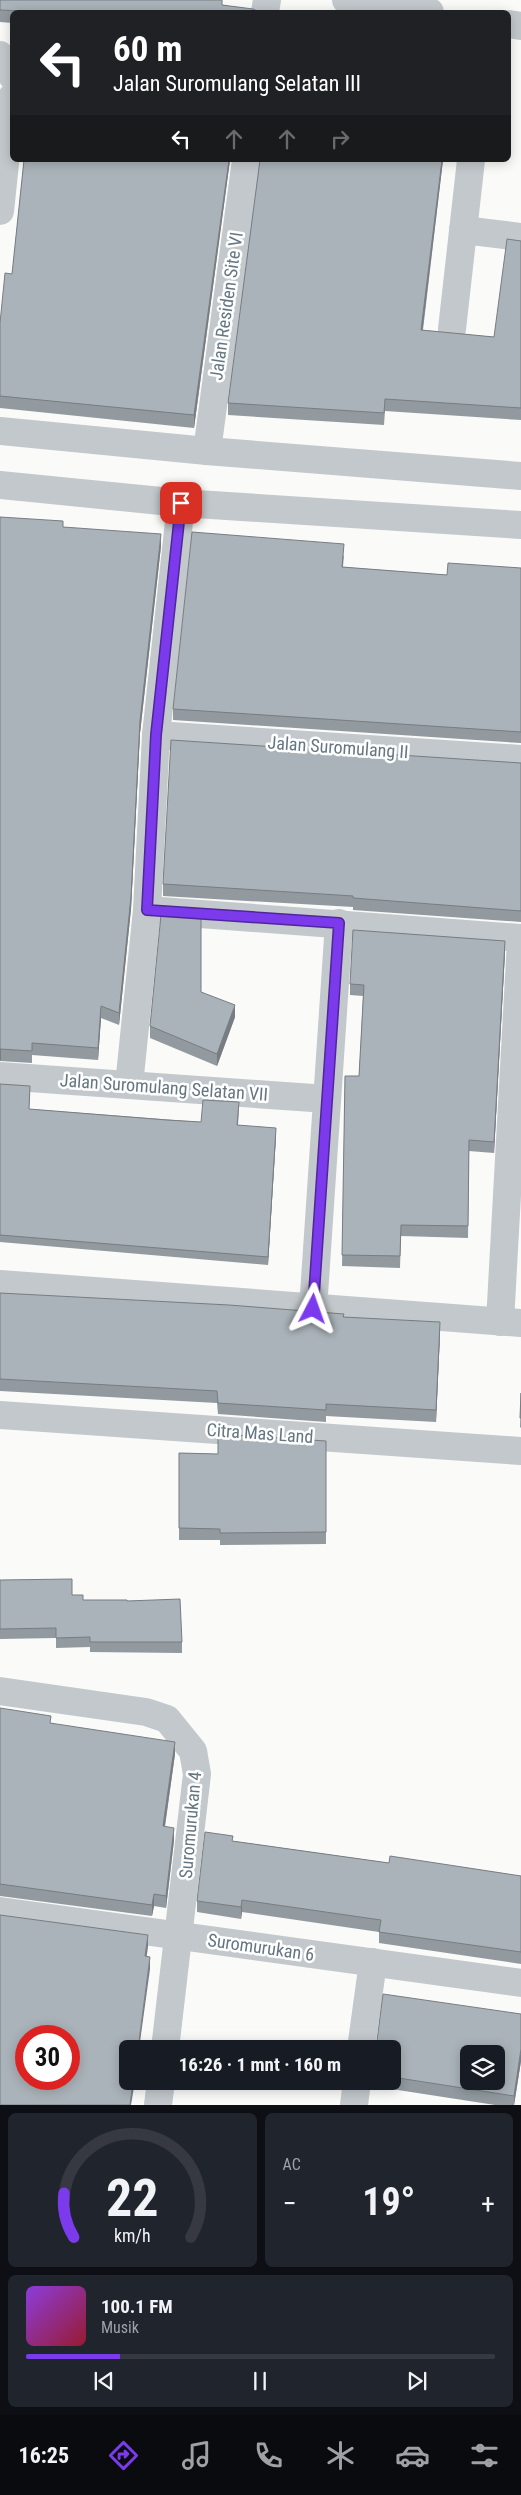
<!DOCTYPE html>
<html lang="id">
<meta charset="utf-8">
<style>
:root{--surface:#171b24;--page:#20242c;--text:#f1f3f6;--muted:#9ea1a6;--line:#363941;--accent:#7c3aed}
body{margin:0;font-family:"Roboto Condensed",sans-serif;background:var(--page);color:var(--text);height:100vh;display:flex;flex-direction:column;font-size:19px;white-space:nowrap}
*{box-sizing:border-box;margin:0}
p{font-size:16px;color:var(--muted)}
.icon{flex:none;width:28px;height:28px;fill:none;stroke:currentColor;stroke-width:2;stroke-linecap:round;stroke-linejoin:round}
.map{position:relative;height:2105px;overflow:hidden}
.sheet{display:flex;flex-direction:column;gap:8px;padding:8px;background:#0d0f14;flex:1}
.sheet>*{flex:none}
.top-card{position:absolute;left:10px;top:10px;width:501px;height:152px;border-radius:8px;box-shadow:0 2px 12px #0003;background:#202124;color:#fff;overflow:hidden}
.tools{position:absolute;left:460px;top:2045px;display:grid;gap:10px}
.tools a{display:grid;place-items:center;width:45px;height:45px;border-radius:8px;background:var(--surface);box-shadow:0 2px 12px #0003;font-size:25px}
.speed{position:absolute;left:15px;top:2025px;display:flex;gap:10px;font-size:25px;font-weight:700;text-align:center}
.speed>*{display:grid;place-content:center;width:65px;height:65px;border-radius:50%;background:var(--surface);box-shadow:0 2px 12px #0003;line-height:1}
.speed .limit{border:8px solid #d22;background:#fff;color:#111}
.pin{position:absolute;display:grid;place-items:center;width:42px;height:42px;color:#fff;margin:-21px;border-radius:10px;box-shadow:0 2px 8px #0006}
.me{position:absolute;width:55px;margin:-28px;rotate:4deg;stroke-linejoin:round;filter:drop-shadow(0 0 4px #0008)}
.turn{display:flex;align-items:center;gap:18px;height:105px;padding:0 20px;font-size:22px}
.turn .icon{width:65px;height:65px;stroke-width:2.5}
.turn b{display:block;font-size:35px;line-height:42px}
.lanes{display:flex;align-items:center;height:48px;padding:0 20px;background:#0003;justify-content:center;gap:25px;direction:ltr}
.lanes .off{opacity:.35}
.big{font-size:38px;font-weight:700;line-height:1.1}
.sheet .widget{flex:1;display:flex;flex-direction:column;justify-content:center;gap:8px;min-width:0;padding:0 18px;border-radius:8px;background:var(--page)}
.sheet .dial{align-items:center;gap:0}
.dial svg{height:130px;overflow:visible;fill:none;stroke:var(--line);stroke-width:7;stroke-linecap:round;text-anchor:middle}
.dial text{fill:var(--text);stroke:none}
.song{display:flex;align-items:center;gap:15px}
.cover{width:60px;height:60px;border-radius:8px;background:linear-gradient(135deg,hsl(270 70% 55%),hsl(350 70% 35%))}
.played{height:5px;border-radius:2px;background:linear-gradient(90deg,var(--accent) 20%,var(--line) 20%)}
.keys{display:flex;justify-content:space-around;direction:ltr}
.heat{display:flex;justify-content:space-between;align-items:center;font-size:28px;direction:ltr}
.sheet .tiles{flex:1;display:grid;gap:8px;grid-template-columns:1fr 1fr}
.widget:last-child{grid-column:span 2}
.trip{position:absolute;left:119px;top:2040px;width:282px;height:50px;border-radius:8px;background:var(--surface);box-shadow:0 2px 12px #0003;font-weight:700;line-height:50px;text-align:center}
.menu{display:flex;height:80px;justify-content:space-around;align-items:center;background:#090b0e;color:var(--muted)}
.menu .icon{width:35px;height:35px}
.menu .current{color:var(--accent)}
.menu b{font-size:22px;color:var(--text)}
.map>svg:first-child{display:block}
.lines{fill:none;stroke-linecap:round;stroke-linejoin:round}
.minor{stroke:#c3c8cc;stroke-width:28}
.wall{fill:#929a9f}
.shaded-wall{fill:#777d82}
.building{fill:#aab3b9;stroke:#777d82;fill-rule:evenodd}
.route-casing{stroke:#51269a;stroke-width:12}
.route{stroke:#7c3aed;stroke-width:9}
.labels{text-anchor:middle;dominant-baseline:central;stroke-width:5;stroke-linejoin:round;paint-order:stroke}
.street-label{font-size:18px;fill:#657683;stroke:#fff}
</style>
<div class="map">
<svg width="521" height="2105" viewBox="0 0 521 2105">
<rect width="100%" height="100%" fill="#fafaf8"/>
<g class="lines">
<g class="minor">
<path d="M346,0L430,12"/>
<path d="M265,12L267,0"/>
<path d="M509,24L521,26"/>
<path d="M0,55L8,62L12,76"/>
<path d="M0,211L12,97"/>
<path d="M463,230L521,237"/>
<path d="M452,329L471,160"/>
<path d="M0,431L207,451L521,476"/>
<path d="M207,451L246,160"/>
<path d="M0,485L181,503L521,525"/>
<path d="M156,735L521,759"/>
<path d="M147,910L521,938"/>
<path d="M0,1076L327,1099"/>
<path d="M129,1085L147,910L156,735L181,503"/>
<path d="M0,1284L521,1323"/>
<path d="M313,1309L339,923"/>
<path d="M500,1322L521,941"/>
<path d="M0,1415L521,1451"/>
<path d="M0,1691L146,1712L167,1719L193,1751L197,1774L165,2049"/>
<path d="M0,1911L521,1983"/>
<path d="M361,2049L373,1962"/>
<path d="M158,2105L161,2081"/>
<path d="M354,2105L357,2081"/>
</g>
</g>
<g class="wall">
<path d="M0,0L223,5L259,12H12V23L0,22Z"/>
<path d="M24,160H230L194,428L0,408V323L12,274Z"/>
<path d="M260,160H443L423,330L494,337L521,241V420L385,411L384,425L228,415V403Z"/>
<path d="M0,517L63,527L161,546L140,733L131,909L119,1025L101,1018L98,1060L32,1055V1063L0,1061Z"/>
<path d="M344,555L343,567L447,575L521,568V743L173,720V709Z"/>
<path d="M521,763V922L353,910V907L163,896V884Z"/>
<path d="M505,952L494,1153L469,1151L468,1238L401,1236L400,1268L342,1266L345,1076H359L363,996L350,995V984Z"/>
<path d="M201,992L235,1017L217,1066L150,1038V1026Z"/>
<path d="M0,1084L30,1094L29,1109L201,1122L239,1110L238,1125L276,1136L268,1265L0,1242Z"/>
<path d="M0,1293L344,1317L440,1334L436,1422L326,1416V1422L218,1414L217,1403L0,1391Z"/>
<path d="M521,1393V1428L520,1427Z"/>
<path d="M326,1441V1544L220,1545V1540H179V1453L218,1454Z"/>
<path d="M0,1580L72,1595L83,1600L127,1601L182,1642V1653L90,1652V1647L56,1648V1638L0,1639Z"/>
<path d="M0,1708L51,1723L175,1754L165,1827L174,1840L166,1908L154,1906L152,1916L0,1896Z"/>
<path d="M233,1841L389,1863L521,1876V1964L379,1943V1932L242,1912L241,1919L197,1912V1901Z"/>
<path d="M521,2014V2061L514,2105H495L372,2086V2081H392V2049Z"/>
</g>
<g class="shaded-wall">
<path d="M229,160H230L194,428V415Z"/>
<path d="M442,160H443L421,342V330Z"/>
<path d="M161,534V546L140,733L131,909L119,1025V1013L140,721Z"/>
<path d="M505,941V952L494,1153V1142Z"/>
<path d="M235,1005V1017L217,1066V1054Z"/>
<path d="M101,1006V1018L98,1060V1048Z"/>
<path d="M1,1048V1060L0,1061V1049Z"/>
<path d="M276,1128V1136L268,1265V1257Z"/>
<path d="M440,1322V1334L436,1422V1410Z"/>
<path d="M175,1742V1754L163,1838V1826Z"/>
<path d="M174,1828V1840L166,1908V1896Z"/>
<path d="M154,1894V1906L152,1916V1905Z"/>
<path d="M242,1900V1912L241,1919V1907Z"/>
<path d="M148,1935V1947L145,1968V1956Z"/>
<path d="M150,1957V1969L139,2049H138Z"/>
<path d="M521,2049V2061L514,2105V2096Z"/>
<path d="M133,2081H135L131,2105H130Z"/>
</g>
<g class="building">
<path d="M0,0H222V5L253,9L259,12H19V11L0,10Z"/>
<path d="M275,11L285,12H271Z"/>
<path d="M24,160H229L194,415L0,396V323L5,273L12,274Z"/>
<path d="M260,160H442L421,330L494,337L507,239L521,241V408L385,399L384,413L228,403Z"/>
<path d="M0,517L63,521V527L161,534L140,721L131,897L119,1013L101,1006L98,1048L32,1043V1051L0,1049Z"/>
<path d="M192,532L344,544L342,567L447,575L448,563L521,568V732L173,709Z"/>
<path d="M171,740L521,763V911L353,898V896L163,884Z"/>
<path d="M161,915L201,918V992L235,1005L217,1054L150,1026Z"/>
<path d="M353,930L505,941L494,1142L469,1140L468,1226L401,1225L400,1256L342,1255L345,1076H359L364,985L350,984Z"/>
<path d="M0,1084L30,1086L29,1109L167,1120L201,1122L203,1100L239,1102L237,1125L276,1128L268,1257L0,1235Z"/>
<path d="M0,1293L229,1305L344,1314L343,1317L440,1322L436,1410L326,1404V1410L218,1403L217,1391L0,1379Z"/>
<path d="M521,1393V1418H520Z"/>
<path d="M218,1434L326,1441V1532L220,1533V1529L179,1528V1453L218,1454Z"/>
<path d="M72,1579V1595H83V1600H127V1601L180,1599L182,1642H90V1637L56,1638V1628L0,1629V1580Z"/>
<path d="M0,1708L51,1716L50,1723L175,1742L163,1826L174,1828L166,1896L154,1894L152,1905L0,1884Z"/>
<path d="M205,1832L233,1836L232,1841L389,1863L390,1856L521,1876V1952L379,1932L381,1920L242,1900L241,1907L197,1901Z"/>
<path d="M0,1915L148,1935L145,1956L150,1957L138,2049H128V2081H133L130,2105H0ZM26,2036H69V2079H26Z"/>
<path d="M383,1994L521,2014V2049L514,2096L392,2077V2049H376ZM469,2054H496V2081H469Z"/>
</g>
<g class="lines">
<g class="route-casing">
<path id="route" d="M181,503L156,735L147,910L339,923L313,1309"/>
</g>
<use href="#route" class="route"/>
</g>
<g class="labels">
<g class="street-label">
<text transform="translate(226 306) rotate(-82)">Jalan Residen Site VI</text>
<text transform="translate(338 747) rotate(4)">Jalan Suromulang II</text>
<text transform="translate(164 1087) rotate(4)">Jalan Suromulang Selatan VII</text>
<text transform="translate(260 1433) rotate(4)">Citra Mas Land</text>
<text transform="translate(190 1825) rotate(-85)">Suromurukan 4</text>
<text transform="translate(261 1947) rotate(8)">Suromurukan 6</text>
</g>
</g>
</svg>
<div class="tools">
<a><svg class="icon" aria-label="layers" viewBox="0 0 24 24"><path d="M12 4l9 5-9 5-9-5zM3 14l9 5 9-5"/></svg></a>
</div>
<div class="speed"><div class="limit">30</div></div>
<div class="pin" style="left:181px;top:503px;background:#d93025"><svg class="icon" aria-label="arrive" viewBox="0 0 24 24"><path d="M6 21V4h12l-3 4 3 4H6"/></svg></div>
<svg class="me" style="left:313px;top:1309px" viewBox="-20 -20 40 40"><path d="M0-17L14 15 0 8-14 15z" fill="#7c3aed" stroke="#fff" stroke-width="4"/></svg>
<div class="trip">16:26 · 1 mnt · 160 m</div>
<div class="top-card">
<div class="turn"><svg class="icon" aria-label="left" viewBox="0 0 24 24"><path d="M17 20v-9H6M10 6l-5 5 5 5"/></svg><div><b>60 m</b>Jalan Suromulang Selatan III</div></div>
<div class="lanes"><svg class="icon" aria-label="left" viewBox="0 0 24 24"><path d="M17 20v-9H6M10 6l-5 5 5 5"/></svg><svg class="icon off" aria-label="ahead" viewBox="0 0 24 24"><path d="M12 20V5M6 11l6-6 6 6"/></svg><svg class="icon off" aria-label="ahead" viewBox="0 0 24 24"><path d="M12 20V5M6 11l6-6 6 6"/></svg><svg class="icon off" aria-label="right" viewBox="0 0 24 24"><path d="M7 20v-9h11M14 6l5 5-5 5"/></svg></div>
</div>
</div>
<section class="sheet">
<div class="tiles">
<div class="widget dial"><svg viewBox="0 0 100 80">
<path d="M14 69A42 42 0 1 1 86 69"/>
<path d="M14 69A42 42 0 0 1 8 42" stroke="#7c3aed"/>
<text x="50" y="56" font-size="32" font-weight="700">22</text>
<text x="50" y="72" font-size="11">km/h</text>
</svg></div>
<div class="widget"><p>AC</p>
<div class="heat"><a>−</a><b class="big">19°</b><a>+</a></div>
</div>
<div class="widget">
<div class="song"><i class="cover"></i><div><b>100.1 FM</b><p>Musik</p></div></div>
<div class="played"></div>
<div class="keys"><svg class="icon" aria-label="previous" viewBox="0 0 24 24"><path d="M18 5L8 12l10 7zM5 5v14"/></svg><svg class="icon" aria-label="pause" viewBox="0 0 24 24"><path d="M8 5v14M16 5v14"/></svg><svg class="icon" aria-label="next" viewBox="0 0 24 24"><path d="M6 5l10 7-10 7zM19 5v14"/></svg></div>
</div>
</div>
</section>
<nav class="menu">
<b>16:25</b>
<svg class="icon current" aria-label="directions" viewBox="0 0 24 24"><path d="M12 3l9 9-9 9-9-9zM9 14v-3h6M13 9l2 2-2 2"/></svg>
<svg class="icon" aria-label="music" viewBox="0 0 24 24"><path d="M9 18V5l10-2v13"/><circle cx="6" cy="18" r="3"/><circle cx="16" cy="16" r="3"/></svg>
<svg class="icon" aria-label="phone" viewBox="0 0 24 24"><path d="M5 4h4l2 5-3 2q2 4 5 5l2-3 5 2v4C11 20 4 13 5 4z"/></svg>
<svg class="icon" aria-label="climate" viewBox="0 0 24 24"><path d="M12 3v18M4 7l16 10M4 17L20 7"/></svg>
<svg class="icon" aria-label="car" viewBox="0 0 24 24"><path d="M5 17H2v-5l4-1 3-4h7l3 4 3 1v5h-3M9 17h6M6 11h13"/><circle cx="7" cy="17" r="2"/><circle cx="17" cy="17" r="2"/></svg>
<svg class="icon" aria-label="filters" viewBox="0 0 24 24"><path d="M4 7h16M4 17h16"/><circle cx="9" cy="7" r="2"/><circle cx="15" cy="17" r="2"/></svg>
</nav>
